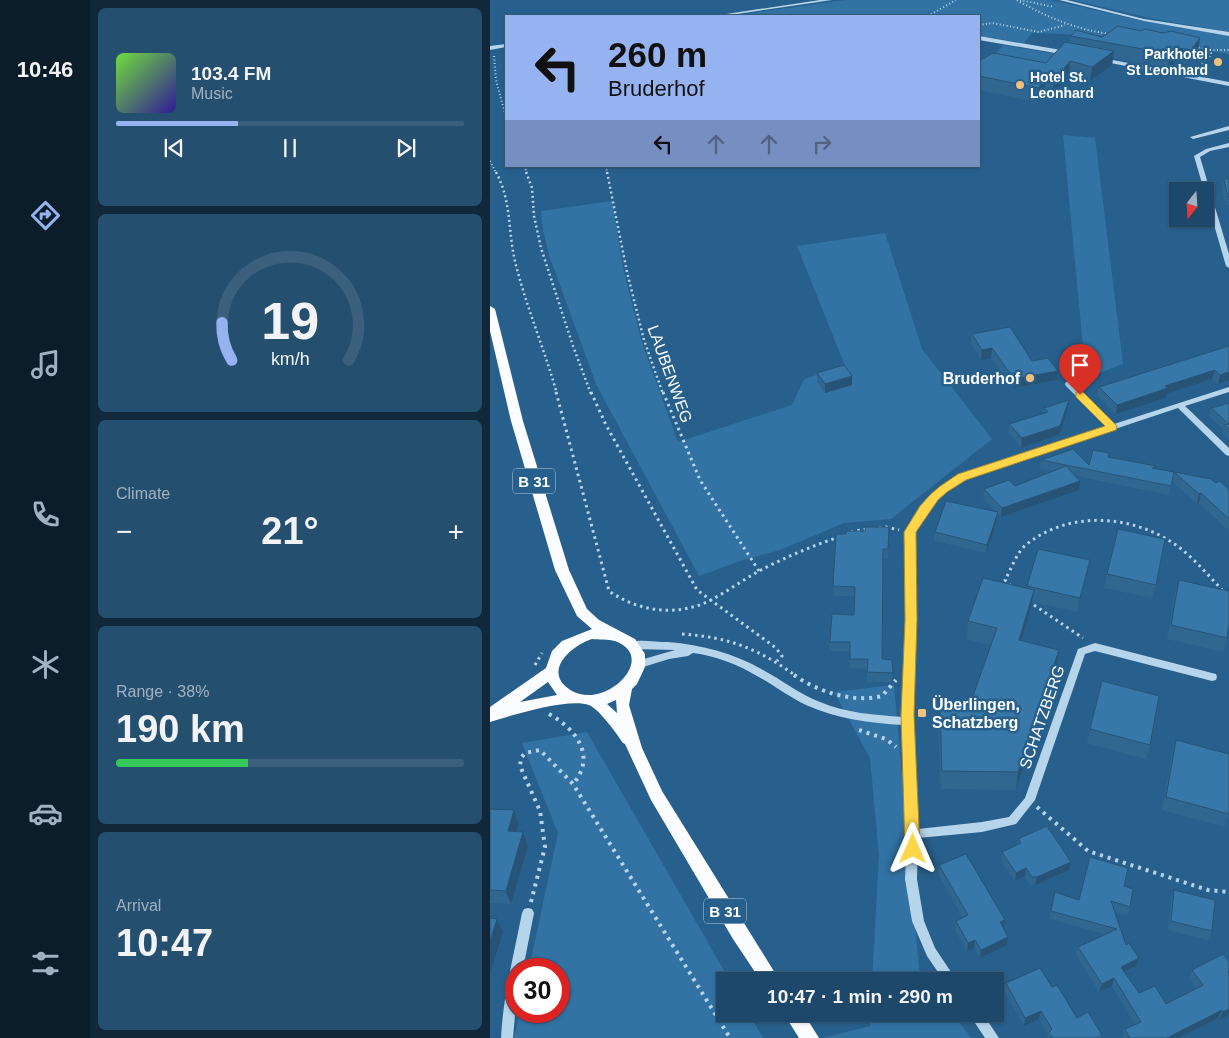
<!DOCTYPE html>
<meta charset="utf-8">
<style>
:root{--surface:#1d4869;--page:#254f6f;--text:#f1f3f6;--muted:#a0b2c0;--line:#3b607d;--accent:#95b2f1}
body{margin:0;font-family:Arial,sans-serif;background:var(--page);color:var(--text);height:100vh;display:flex;flex-direction:column;font-size:19px;white-space:nowrap}
*{box-sizing:border-box;margin:0}
p{font-size:16px;color:var(--muted)}
.icon{flex:none;width:28px;height:28px;fill:none;stroke:currentColor;stroke-width:2;stroke-linecap:round;stroke-linejoin:round}
.map{position:relative;flex:1;overflow:hidden}
.drawer{display:flex;flex-direction:column;gap:8px;padding:8px;background:#10283a;width:400px}
.drawer>*{flex:none}
.top-card{position:absolute;left:15px;top:15px;width:475px;height:152px;border-radius:0px;box-shadow:0 1px 4px #0004,0 0 0 1px var(--line);background:#95b2f1;color:#111;overflow:hidden}
.needle{width:32px;rotate:197deg}
.buttons{position:absolute;left:679px;top:182px;display:grid;gap:10px}
.buttons a{display:grid;place-items:center;width:45px;height:45px;border-radius:0px;background:var(--surface);box-shadow:0 1px 4px #0004,0 0 0 1px var(--line);font-size:25px}
.speed{position:absolute;left:15px;top:958px;display:flex;gap:10px;font-size:25px;font-weight:700;text-align:center}
.speed>*{display:grid;place-content:center;width:65px;height:65px;border-radius:50%;background:var(--surface);box-shadow:0 1px 4px #0004,0 0 0 1px var(--line);line-height:1}
.speed .limit{border:8px solid #d22;background:#fff;color:#111}
.pin{position:absolute;display:grid;place-items:center;width:42px;height:42px;color:#fff;margin:-51px -21px;border-radius:50% 50% 50% 0;rotate:-45deg;box-shadow:0 0 5px #0007}
.pin .icon{rotate:45deg}
.me{position:absolute;width:55px;margin:-28px;rotate:0deg;stroke-linejoin:round;filter:drop-shadow(0 0 4px #0008)}
.turn{display:flex;align-items:center;gap:18px;height:105px;padding:0 20px;font-size:22px}
.turn .icon{width:65px;height:65px;stroke-width:2.5}
.turn b{display:block;font-size:35px;line-height:42px}
.lanes{display:flex;align-items:center;height:48px;padding:0 20px;background:#0003;justify-content:center;gap:25px;direction:ltr}
.lanes .off{opacity:.35}
.big{font-size:38px;font-weight:800;line-height:1.1}
.drawer .widget{flex:1;display:flex;flex-direction:column;justify-content:center;gap:8px;min-width:0;padding:0 18px;border-radius:8px;background:var(--page)}
.drawer .dial{align-items:center;gap:0}
.dial svg{height:130px;overflow:visible;fill:none;stroke:var(--line);stroke-width:7;stroke-linecap:round;text-anchor:middle}
.dial text{fill:var(--text);stroke:none}
.song{display:flex;align-items:center;gap:15px}
.cover{width:60px;height:60px;border-radius:8px;background:linear-gradient(135deg,hsl(100 70% 55%),hsl(250 70% 35%))}
.played{height:5px;border-radius:2px;background:linear-gradient(90deg,var(--accent) 35%,var(--line) 35%)}
.keys{display:flex;justify-content:space-around;direction:ltr}
.heat{display:flex;justify-content:space-between;align-items:center;font-size:28px;direction:ltr}
.charge{height:8px;border-radius:4px;background:linear-gradient(90deg,#34c759 38%,var(--line) 0)}
.trip{position:absolute;left:226px;top:972px;width:288px;height:50px;border-radius:0px;background:var(--surface);box-shadow:0 1px 4px #0004,0 0 0 1px var(--line);font-weight:800;line-height:50px;text-align:center}
main{display:flex;flex:1;min-height:0}
.dock{display:flex;flex-direction:column;width:90px;justify-content:space-around;align-items:center;background:#0c1d2a;color:var(--muted)}
.dock .icon{width:35px;height:35px}
.dock .selected{color:var(--accent)}
.dock b{font-size:22px;color:var(--text)}
.map>svg:first-child{display:block}
.green{fill:#3273a4}
.lines{fill:none;stroke-linecap:round;stroke-linejoin:round}
.path-far3{stroke:#b6d4ea;stroke-width:2;stroke-dasharray:1 2.5;stroke-linecap:butt}
.path-far2{stroke:#b6d4ea;stroke-width:2.5;stroke-dasharray:2 3;stroke-linecap:butt}
.path-far1{stroke:#b6d4ea;stroke-width:3;stroke-dasharray:2.5 4;stroke-linecap:butt}
.path{stroke:#b6d4ea;stroke-width:4;stroke-dasharray:3 5;stroke-linecap:butt}
.minor{fill:#b6d4ea;fill-rule:evenodd}
.major{fill:#fafcff;fill-rule:evenodd}
.wall{fill:#306791}
.shaded-wall{fill:#275476}
.building{fill:#3878a9;stroke:#275476}
.route{fill:#ffd54a;stroke:#a68a30}
.poi-dot{fill:#f2c17c;stroke:#27608c;stroke-width:2}
.labels{text-anchor:middle;dominant-baseline:central;stroke-width:5;stroke-linejoin:round;paint-order:stroke}
.far-poi-label{font-size:14px;font-weight:bold;fill:#fff;stroke:#27608c;text-anchor:end}
.shield{fill:#27608c;stroke:#becfdc;stroke-width:1}
.shield-label{font-size:15px;font-weight:bold;fill:#fff}
.street-label{font-size:16px;fill:#fff;stroke:#27608c}
.poi-label{font-size:16px;font-weight:bold;fill:#fff;stroke:#27608c;text-anchor:end}
</style>
<main>
<nav class="dock">
<b>10:46</b>
<svg class="icon selected" aria-label="directions" viewBox="0 0 24 24"><path d="M12 3l9 9-9 9-9-9zM9 14v-3h6M13 9l2 2-2 2"/></svg>
<svg class="icon" aria-label="music" viewBox="0 0 24 24"><path d="M9 18V5l10-2v13"/><circle cx="6" cy="18" r="3"/><circle cx="16" cy="16" r="3"/></svg>
<svg class="icon" aria-label="phone" viewBox="0 0 24 24"><path d="M5 4h4l2 5-3 2q2 4 5 5l2-3 5 2v4C11 20 4 13 5 4z"/></svg>
<svg class="icon" aria-label="climate" viewBox="0 0 24 24"><path d="M12 3v18M4 7l16 10M4 17L20 7"/></svg>
<svg class="icon" aria-label="car" viewBox="0 0 24 24"><path d="M5 17H2v-5l4-1 3-4h7l3 4 3 1v5h-3M9 17h6M6 11h13"/><circle cx="7" cy="17" r="2"/><circle cx="17" cy="17" r="2"/></svg>
<svg class="icon" aria-label="filters" viewBox="0 0 24 24"><path d="M4 7h16M4 17h16"/><circle cx="9" cy="7" r="2"/><circle cx="15" cy="17" r="2"/></svg>
</nav>
<section class="drawer">
<div class="widget">
<div class="song"><i class="cover"></i><div><b>103.4 FM</b><p>Music</p></div></div>
<div class="played"></div>
<div class="keys"><svg class="icon" aria-label="previous" viewBox="0 0 24 24"><path d="M18 5L8 12l10 7zM5 5v14"/></svg><svg class="icon" aria-label="pause" viewBox="0 0 24 24"><path d="M8 5v14M16 5v14"/></svg><svg class="icon" aria-label="next" viewBox="0 0 24 24"><path d="M6 5l10 7-10 7zM19 5v14"/></svg></div>
</div>
<div class="widget dial"><svg viewBox="0 0 100 80">
<path d="M14 69A42 42 0 1 1 86 69"/>
<path d="M14 69A42 42 0 0 1 8 46" stroke="#95b2f1"/>
<text x="50" y="56" font-size="32" font-weight="700">19</text>
<text x="50" y="72" font-size="11">km/h</text>
</svg></div>
<div class="widget"><p>Climate</p>
<div class="heat"><a>−</a><b class="big">21°</b><a>+</a></div>
</div>
<div class="widget"><p>Range · 38%</p><b class="big">190 km</b><div class="charge"></div></div>
<div class="widget"><p>Arrival</p><b class="big">10:47</b></div>
</section>
<div class="map">
<svg width="739" height="1038" viewBox="0 0 739 1038">
<rect width="100%" height="100%" fill="#27608c"/>
<g class="green">
<path d="M355,0H561L648,20L739,35V54L605,35L542,33L534,43L489,36V16H240Z"/>
<path d="M583,0H739V32L664,19Z"/>
<path d="M513,45L565,54L547,73L497,64Z"/>
<path d="M573,135L605,138L633,364L596,378Z"/>
<path d="M122,201L133,268L152,343L188,442L302,405L314,379L355,366L307,246L395,233L432,349L502,439L401,519L354,523L290,550L253,560L209,576L106,384L59,255L53,230L51,211Z"/>
<path d="M404,685L429,969L438,981H382L389,856L380,758L344,692Z"/>
<path d="M97,732L240,981H235V1014H259L273,1038H24L30,1011H69V969H39L68,833L32,743Z"/>
<path d="M381,1014H463L481,1038H333L380,1026Z"/>
</g>
<g class="lines">
<g class="path-far3">
<path d="M527,0C556,17 585,29 619,34"/>
<path d="M530,0L564,7"/>
<path d="M438,16L466,0"/>
<path d="M489,25L502,23L549,32L575,25"/>
<path d="M705,47L719,50L721,53L719,58L707,68"/>
<path d="M720,50H739"/>
<path d="M4,56L6,80L16,117"/>
<path d="M0,161L6,173"/>
<path d="M34,166L37,173"/>
<path d="M116,166L117,173"/>
</g>
<g class="path-far2">
<path d="M6,172C23,204 17,235 27,269C38,311 55,351 67,394"/>
<path d="M36,172L42,188L44,216L51,248L83,346L101,394"/>
<path d="M117,172L137,272L154,340L173,394"/>
</g>
<g class="path-far1">
<path d="M66,392L119,591C149,612 188,617 221,600C238,591 254,579 271,570C296,557 322,546 349,537"/>
<path d="M101,392L116,425L207,590L286,648L292,656L287,661"/>
<path d="M173,392L210,480L269,571"/>
<path d="M389,528L396,527L409,530"/>
<path d="M361,532L377,529"/>
<path d="M521,586L515,580C521,570 527,551 537,544C581,509 647,515 690,548C708,562 723,581 739,597"/>
<path d="M544,605L593,638"/>
<path d="M192,634C239,637 269,649 306,676"/>
<path d="M45,665L52,653"/>
</g>
<g class="path">
<path d="M304,675C328,692 363,703 392,696L406,680"/>
<path d="M59,714C86,729 107,756 83,784"/>
<path d="M369,730L396,739L406,747"/>
<path d="M547,807L598,851L718,890L739,892"/>
<path d="M41,902L55,847L50,811L30,766L31,758L35,753L50,750L83,784L240,1038"/>
</g>
<g class="minor">
<path d="M330,0H342L234,16H223Z"/>
<path d="M569,0H577L654,19L739,32V36L654,21Z"/>
<path d="M489,36L577,51L580,53L577,55L489,40Z"/>
<path d="M16,44V47L0,50V46Z"/>
<path d="M612,58L739,82V86L610,61L609,60Z"/>
<path d="M739,126V130L703,139L700,137Z"/>
<path d="M739,143V147L720,151L710,157L739,254V268L736,266L704,156L716,149Z"/>
<path d="M576,382H582L624,424L739,387V392L695,406L739,448V456L736,455L688,408L475,479L456,491L447,500L424,532V567L426,620L423,715L428,829L492,822L519,817L535,798L588,649L605,643L722,673L726,674L727,677L726,680L722,681L605,651L595,654L545,800L526,824L492,832L428,838L427,879L434,921L445,948L467,981H454L437,956L422,921L415,879L417,834L413,725C380,723 347,719 316,705C299,697 284,685 267,676C247,664 226,656 203,653L198,656L179,659L150,668L147,667L145,664L147,661L185,650L143,649L140,648L138,645L140,642C151,639 166,642 178,642C212,645 244,653 273,670C292,680 309,694 330,702C356,713 385,715 413,717L416,620L414,567L416,532L441,496L450,487L469,475L617,427L576,386L575,384Z"/>
<path d="M38,908L42,909L44,913L33,969H26V1004L23,1038H11C13,996 24,954 32,913L34,909Z"/>
<path d="M479,1014H493L509,1038H495Z"/>
</g>
<g class="major">
<path d="M0,306L5,309L33,421L79,570L97,609L109,620L145,639L155,654V667L147,684L142,689L139,705L152,748L172,791L290,981H271L243,939L161,800L135,744L133,743C127,734 109,709 99,705C78,698 23,715 0,722V707L56,668L62,651L72,641L102,629L87,616L65,570L21,421L0,331ZM102,639C109,640 118,639 125,641C169,657 116,710 82,691C51,673 80,646 102,639ZM58,682L67,695L30,702ZM126,700L127,713L117,704Z"/>
<path d="M294,1014H314L329,1038H309Z"/>
</g>
</g>
<g class="wall">
<path d="M628,26L708,51L698,63L686,62L678,68L623,58L622,65L600,81L579,76L562,95L554,93L547,102L489,90V61L556,63L580,43L581,36L612,37Z"/>
<path d="M734,179H739V205H736L732,188Z"/>
<path d="M482,334L542,361L568,371L567,380L523,388L501,358L491,360L481,343Z"/>
<path d="M739,346L728,384L722,379L677,394L676,398L626,414L607,396L609,387Z"/>
<path d="M327,373L362,376V385L335,393L327,382Z"/>
<path d="M739,403V440L732,434L733,429L719,416L721,408Z"/>
<path d="M554,408L578,409L569,435L531,448L518,433L519,424L553,413Z"/>
<path d="M619,453L618,458L665,469L684,472L726,483L739,490V531L709,503L707,504L682,481L679,495L586,476L589,490L511,517L508,514L507,520L496,553L444,541L445,532L505,511L493,498L494,489L525,486L562,471L550,469L551,460L599,465Z"/>
<path d="M399,527L398,559L393,558L392,659L402,660V682H377V669L360,668V651H340V642L364,615V596H344L343,586L356,534Z"/>
<path d="M597,574L587,612L542,602L541,608L531,640L566,668L526,790L451,789L448,727L450,709L478,710L501,645L477,639L478,621L536,588L537,586Z"/>
<path d="M617,574L666,585L662,598L614,588Z"/>
<path d="M689,580L737,638L733,652L677,639L685,594Z"/>
<path d="M600,729L660,745L656,759L597,743Z"/>
<path d="M686,740L739,754V817L735,827L672,810L682,754Z"/>
<path d="M0,809L24,810L29,824L26,831L38,846L21,904L0,903Z"/>
<path d="M528,839L579,870L545,885H540L535,876L525,881L511,860L512,852L527,845Z"/>
<path d="M449,865L515,920L514,928L518,937L517,945L490,958L484,948L477,951L465,930L466,921L473,918L448,874Z"/>
<path d="M634,886L640,907L637,915L625,912L636,945L646,966L634,972L649,993L676,1004L706,988L699,978L702,970L739,1015L729,1020L728,1018L689,1038H633L632,1037L635,1029L645,1024L622,986L609,992L586,955L588,947L615,934L559,919L565,892L589,900Z"/>
<path d="M684,890L722,931L718,940L678,930L681,899Z"/>
<path d="M516,983L562,987L587,1018L612,1035L611,1038H558V1035L549,1019L534,1026L514,991Z"/>
</g>
<g class="shaded-wall">
<path d="M710,38L708,51L698,63L701,50Z"/>
<path d="M688,48L686,62L678,68L680,54Z"/>
<path d="M624,51L622,65L600,81L602,67Z"/>
<path d="M580,61L579,76L562,95L564,81Z"/>
<path d="M556,79L554,93L547,102L548,88Z"/>
<path d="M502,348L501,358L491,360L492,350Z"/>
<path d="M725,370L722,379L677,394L676,398L626,414L627,405L675,386Z"/>
<path d="M568,371L567,380L523,388L524,379Z"/>
<path d="M739,372V380L728,384L730,375Z"/>
<path d="M362,376V385L335,393V384Z"/>
<path d="M579,400L578,409L569,435L531,448L532,438Z"/>
<path d="M590,481L589,490L511,517L512,508Z"/>
<path d="M711,493L709,503L707,504L709,494Z"/>
<path d="M508,512L507,520L496,553L497,545Z"/>
<path d="M600,560L597,574L587,612L590,598Z"/>
<path d="M544,590L541,608L526,657L529,640Z"/>
<path d="M569,650L566,668L526,790L528,772Z"/>
<path d="M24,810L29,824L22,845L18,831Z"/>
<path d="M33,832L38,846L21,904L16,891Z"/>
<path d="M581,862L579,870L545,885L547,877Z"/>
<path d="M536,868L535,876L525,881L526,873Z"/>
<path d="M7,919L13,932L0,973V942Z"/>
<path d="M515,920L514,928L510,922Z"/>
<path d="M518,937L517,945L490,958L491,950Z"/>
<path d="M485,940L484,948L477,951L478,943Z"/>
<path d="M649,958L646,966L628,975L631,967Z"/>
<path d="M624,978L622,986L609,992L612,984Z"/>
<path d="M739,1009V1015L729,1020L733,1012Z"/>
<path d="M732,1010L728,1018L689,1038H677Z"/>
<path d="M551,1011L549,1019L534,1026L535,1018Z"/>
</g>
<g class="building">
<path d="M628,26L651,31L655,29L673,33L681,31L710,38L701,50L688,48L680,54L581,36L586,30L612,37Z"/>
<path d="M575,42L624,51L602,67L580,61L564,81L556,79L548,88L489,76V61L503,53L556,63Z"/>
<path d="M734,179H739V197H738Z"/>
<path d="M520,327L542,361L558,358L568,371L524,379L502,348L492,350L482,334Z"/>
<path d="M739,346V372L730,375L725,370L675,386L678,388L627,405L609,387Z"/>
<path d="M354,365L362,376L335,384L327,373Z"/>
<path d="M579,400L570,426L532,438L519,424L558,412L554,408Z"/>
<path d="M739,403V424L721,408Z"/>
<path d="M739,424V430L734,425Z"/>
<path d="M583,449L599,465L603,450L619,453L618,457L666,466L662,468L684,472L681,486L551,460Z"/>
<path d="M576,466L590,481L512,508L494,489L519,480L525,486Z"/>
<path d="M684,472L721,479L726,483L730,481L739,490V519L711,493L709,494Z"/>
<path d="M456,501L508,512L497,545L445,532Z"/>
<path d="M375,527H399L398,549H393L392,659L402,660L403,673L377,672L378,659H360V642H340L342,614L364,615L365,587L343,586L346,534H356V531H375Z"/>
<path d="M628,529L675,539L666,585L617,574Z"/>
<path d="M548,549L600,560L590,598L537,586Z"/>
<path d="M493,578L544,590L529,640L569,650L528,772L452,771L450,709L478,710L507,628L478,621Z"/>
<path d="M689,580L739,591V623L737,638L681,625Z"/>
<path d="M612,681L669,696L660,745L600,729Z"/>
<path d="M686,740L739,754V814L676,797Z"/>
<path d="M0,809L24,810L18,831L33,832L16,891L0,890Z"/>
<path d="M557,826L581,862L547,877H542L536,868L526,873L512,852L531,843L528,839Z"/>
<path d="M476,854L515,920L510,922L518,937L491,950L485,940L478,943L466,921L478,915L449,865Z"/>
<path d="M600,857L638,868L634,886L643,889L640,907L621,901L636,945L639,943L649,958L631,967L649,993L665,986L676,1004L713,985L702,970L733,954L739,962V971L738,972L739,973V1009L733,1012L732,1010L677,1038H640L635,1029L651,1022L624,978L612,984L588,947L627,929L561,911L565,892L589,900Z"/>
<path d="M684,890L725,900L722,931L681,921Z"/>
<path d="M0,918L7,919L0,942Z"/>
<path d="M550,968L562,987L567,985L587,1018L598,1012L612,1035L606,1038H562L559,1033L562,1029L551,1011L535,1018L516,983Z"/>
</g>
<path class="route" d="M586,392H593L626,425L627,427L626,430L476,480L457,492L448,500L426,532L427,620L424,715L430,849L428,854L423,855L417,854L415,849L411,715L415,620L414,532L430,506L440,495L449,487L468,474L615,426L586,397Z"/>
<g class="poi-dot">
<circle cx="728" cy="62" r="5"/>
<circle cx="530" cy="85" r="5"/>
<circle cx="540" cy="378" r="5"/>
<rect x="427" y="708" width="10" height="10" rx="2.5"/>
</g>
<g class="labels">
<g class="far-poi-label">
<text x="718" y="54">Parkhotel<tspan x="718" dy="16">St Leonhard</tspan></text>
<text x="540" y="77" text-anchor="start">Hotel St.<tspan x="540" dy="16">Leonhard</tspan></text>
</g>
<g class="shield">
<rect x="23" y="468.5" width="42" height="25" rx="4"/>
<rect x="214" y="898.5" width="42" height="25" rx="4"/>
</g>
<g class="shield-label">
<text x="44" y="481">B 31</text>
<text x="235" y="911">B 31</text>
</g>
<g class="street-label">
<text transform="translate(180 374) rotate(70)">LAUBENWEG</text>
<text transform="translate(552 717) rotate(-71)">SCHATZBERG</text>
</g>
<g class="poi-label">
<text x="530" y="378">Bruderhof</text>
<text x="442" y="704" text-anchor="start">Überlingen,<tspan x="442" dy="18">Schatzberg</tspan></text>
</g>
</g>
</svg>
<div class="buttons">
<a><svg class="needle" viewBox="-14 -14 28 28"><path d="M0-13l5 13h-10z" fill="#e53935"/><path d="M0 13l5-13h-10z" fill="#a0b2c0"/></svg></a>
</div>
<div class="speed"><div class="limit">30</div></div>
<div class="pin" style="left:590px;top:395px;background:#d93025"><svg class="icon" aria-label="arrive" viewBox="0 0 24 24"><path d="M6 21V4h12l-3 4 3 4H6"/></svg></div>
<svg class="me" style="left:423px;top:849px" viewBox="-20 -20 40 40"><path d="M0-17L14 15 0 8-14 15z" fill="#ffd54a" stroke="#fff" stroke-width="4"/></svg>
<div class="trip">10:47 · 1 min · 290 m</div>
<div class="top-card">
<div class="turn"><svg class="icon" aria-label="left" viewBox="0 0 24 24"><path d="M17 20v-9H6M10 6l-5 5 5 5"/></svg><div><b>260 m</b>Bruderhof</div></div>
<div class="lanes"><svg class="icon" aria-label="left" viewBox="0 0 24 24"><path d="M17 20v-9H6M10 6l-5 5 5 5"/></svg><svg class="icon off" aria-label="ahead" viewBox="0 0 24 24"><path d="M12 20V5M6 11l6-6 6 6"/></svg><svg class="icon off" aria-label="ahead" viewBox="0 0 24 24"><path d="M12 20V5M6 11l6-6 6 6"/></svg><svg class="icon off" aria-label="right" viewBox="0 0 24 24"><path d="M7 20v-9h11M14 6l5 5-5 5"/></svg></div>
</div>
</div>
</main>
